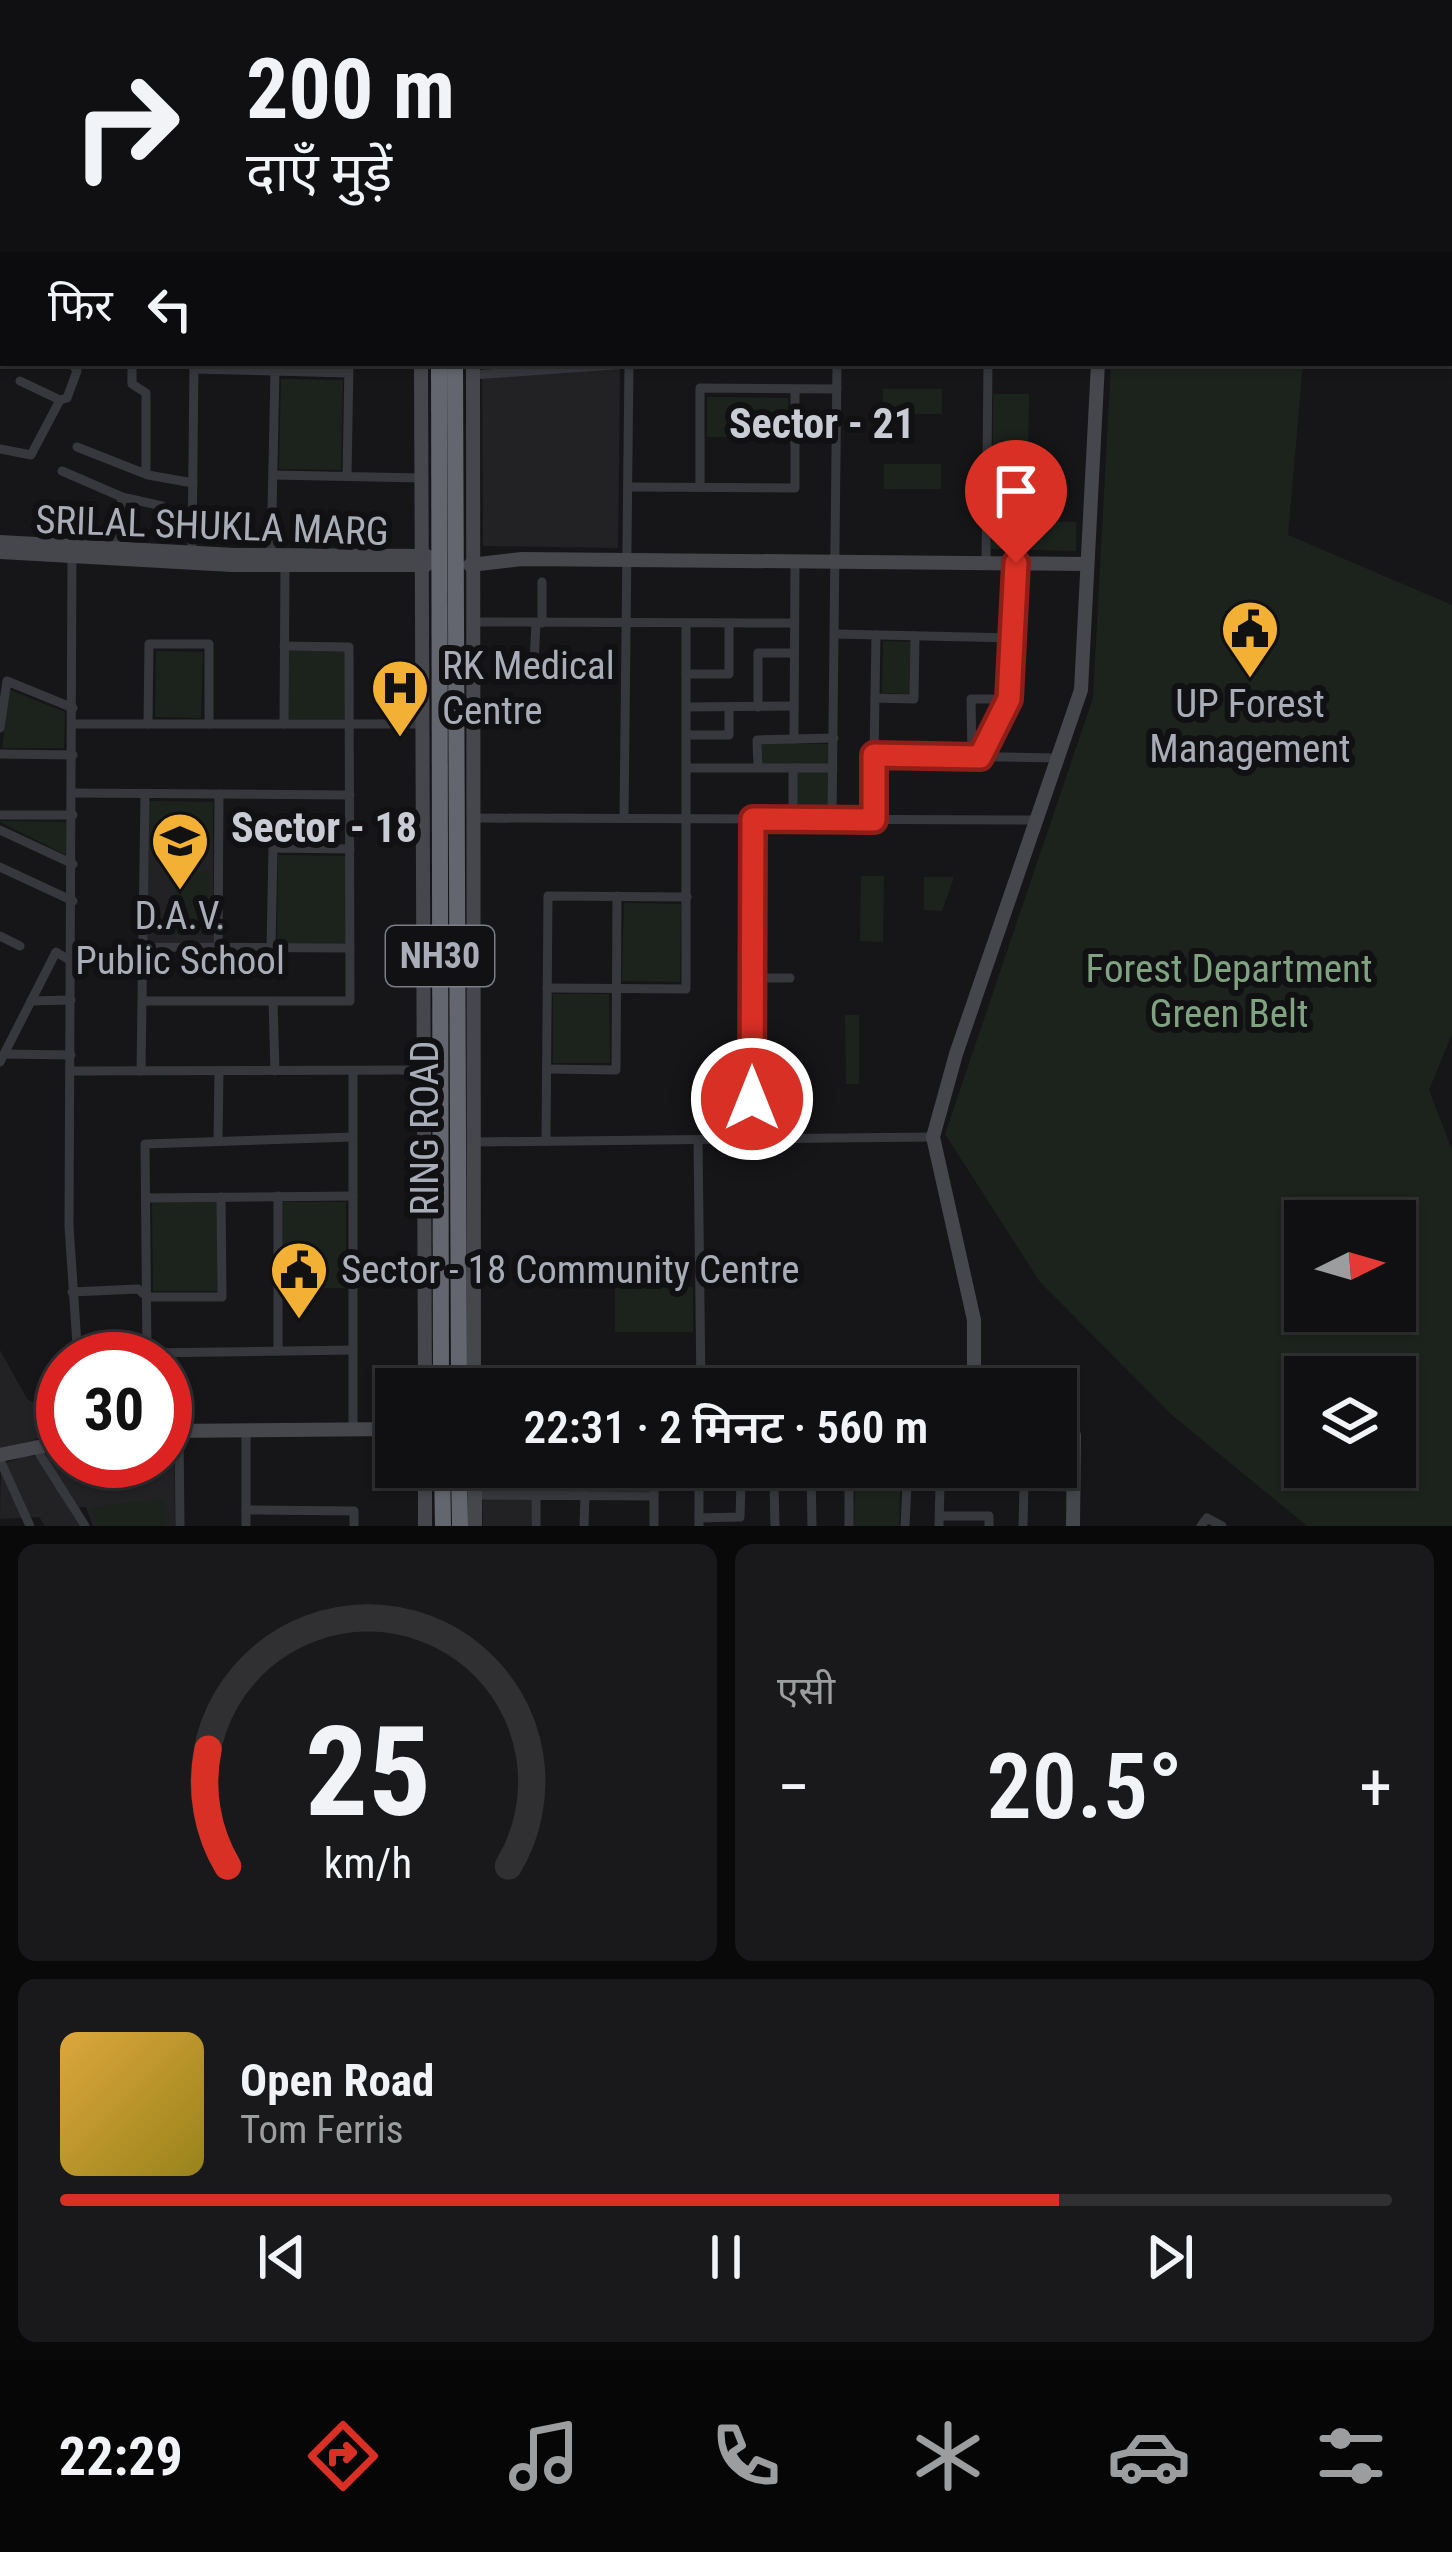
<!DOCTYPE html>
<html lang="hi">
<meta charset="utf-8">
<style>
:root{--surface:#101012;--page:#19191b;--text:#f1f3f6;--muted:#9c9d9f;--line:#303032;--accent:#d93025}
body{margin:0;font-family:"Roboto Condensed","Noto Sans Devanagari",sans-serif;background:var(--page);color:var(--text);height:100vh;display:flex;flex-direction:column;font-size:45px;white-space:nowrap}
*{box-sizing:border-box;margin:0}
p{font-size:39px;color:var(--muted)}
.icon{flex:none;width:66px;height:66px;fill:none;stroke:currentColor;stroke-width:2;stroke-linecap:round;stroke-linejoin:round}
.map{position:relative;height:1526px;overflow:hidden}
.panel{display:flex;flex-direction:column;gap:18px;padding:18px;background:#09090a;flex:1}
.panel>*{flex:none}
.top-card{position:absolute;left:0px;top:0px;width:1452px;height:366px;box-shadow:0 3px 9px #0004,0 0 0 3px var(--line);background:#101012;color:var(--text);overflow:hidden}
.needle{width:78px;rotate:85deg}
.controls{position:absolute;left:1284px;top:1200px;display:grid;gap:24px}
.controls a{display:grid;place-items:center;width:132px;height:132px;border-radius:0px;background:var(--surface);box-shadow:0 3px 9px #0004,0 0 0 3px var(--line);font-size:60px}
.speed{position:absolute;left:36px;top:1332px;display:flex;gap:24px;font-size:60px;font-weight:700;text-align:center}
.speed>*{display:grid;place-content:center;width:156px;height:156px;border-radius:50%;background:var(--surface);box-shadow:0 3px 9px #0004,0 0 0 3px var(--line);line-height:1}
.speed .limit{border:18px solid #d22;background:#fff;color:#111}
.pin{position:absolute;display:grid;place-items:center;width:102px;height:102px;color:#fff;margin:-123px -51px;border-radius:50% 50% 50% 0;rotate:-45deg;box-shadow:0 0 12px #0007}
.pin .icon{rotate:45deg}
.me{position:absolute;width:132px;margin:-66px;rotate:0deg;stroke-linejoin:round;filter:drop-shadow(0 0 9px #0008)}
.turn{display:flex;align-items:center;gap:42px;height:252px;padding:0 48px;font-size:54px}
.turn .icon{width:156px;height:156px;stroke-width:2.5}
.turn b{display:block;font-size:84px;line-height:102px}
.then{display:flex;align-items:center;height:114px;padding:0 48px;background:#0003;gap:24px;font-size:45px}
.big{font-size:90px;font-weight:600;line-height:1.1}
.panel .widget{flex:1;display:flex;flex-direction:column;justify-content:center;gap:18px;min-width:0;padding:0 42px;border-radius:18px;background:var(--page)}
.panel .dial{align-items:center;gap:0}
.dial svg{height:312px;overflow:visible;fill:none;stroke:var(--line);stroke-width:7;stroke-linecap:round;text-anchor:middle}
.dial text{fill:var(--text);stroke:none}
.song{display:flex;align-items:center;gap:36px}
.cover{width:144px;height:144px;border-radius:18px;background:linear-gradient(135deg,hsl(40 70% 55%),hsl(50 70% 35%))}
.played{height:12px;border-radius:6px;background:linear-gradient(90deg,var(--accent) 75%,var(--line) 75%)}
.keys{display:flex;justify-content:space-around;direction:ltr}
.heat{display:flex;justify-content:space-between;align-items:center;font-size:66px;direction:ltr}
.panel .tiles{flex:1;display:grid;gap:18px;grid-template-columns:1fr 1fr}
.widget:last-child{grid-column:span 2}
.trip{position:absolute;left:375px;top:1368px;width:702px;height:120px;border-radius:0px;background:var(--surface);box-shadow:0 3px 9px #0004,0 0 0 3px var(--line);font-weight:600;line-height:120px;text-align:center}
.tabs{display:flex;height:192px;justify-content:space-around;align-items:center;background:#060607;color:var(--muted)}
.tabs .icon{width:84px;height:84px}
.tabs .active{color:var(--accent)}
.tabs b{font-size:54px;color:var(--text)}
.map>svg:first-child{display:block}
.built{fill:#222225}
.green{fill:#1c231d;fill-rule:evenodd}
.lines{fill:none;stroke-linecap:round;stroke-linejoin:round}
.street{stroke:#37383d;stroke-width:9}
.secondary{stroke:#45474d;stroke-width:14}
.highway{stroke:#63666e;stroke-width:16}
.route-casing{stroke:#8d1f18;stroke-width:30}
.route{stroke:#d93025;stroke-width:21}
.labels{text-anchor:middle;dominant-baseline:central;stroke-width:12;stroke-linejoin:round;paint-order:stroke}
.shield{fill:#111113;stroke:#7b7e86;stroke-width:3}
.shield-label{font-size:36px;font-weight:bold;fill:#a8adb8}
.street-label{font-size:39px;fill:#a8adb8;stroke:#111113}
.poi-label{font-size:39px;fill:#a8adb8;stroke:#111113;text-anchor:start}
.park-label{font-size:39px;fill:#7fa381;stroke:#111113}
.neighbourhood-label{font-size:42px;font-weight:bold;fill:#c9ccd4;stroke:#111113}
</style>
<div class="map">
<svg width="1452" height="1526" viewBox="0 0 1452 1526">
<rect width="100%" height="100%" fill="#161618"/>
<g class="built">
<path d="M482,363H620L618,548L483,546Z"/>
<path d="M149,841L213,842V943L146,942Z"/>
<path d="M0,1350L27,1399L43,1408L63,1396V1429L0,1452Z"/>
<path d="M174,1449L175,1526H93L86,1507L68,1508L79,1526H45L39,1517L0,1519L1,1465L25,1456L165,1461V1450Z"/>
<path d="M482,1467H542L541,1486H532L531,1526H483Z"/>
</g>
<g class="green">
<path d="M1121,0H1334V3Z"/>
<path d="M1111,363H1303L1288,535L1452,605V1034L1429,1090L1452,1150V1526H1307L1172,1415L1040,1282L945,1134L1093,698ZM1305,1221H1395V1311H1305ZM1305,1377H1395V1467H1305Z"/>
<path d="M281,379L343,380L341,470L279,469Z"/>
<rect x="883" y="389" width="59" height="25"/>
<path d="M993,394H1029L1028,453L993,452Z"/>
<path d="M707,397L788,398V437H707Z"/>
<rect x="884" y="464" width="57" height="25"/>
<path d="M992,520L1076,522V551L991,549Z"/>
<path d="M883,641L911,642L910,694L882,693Z"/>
<path d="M156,651L203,652L201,718L155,717Z"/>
<path d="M288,651H345V719H287Z"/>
<path d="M10,690L65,712L64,748H2Z"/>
<path d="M762,743L829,744L828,813L797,811L796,766L762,765Z"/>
<path d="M149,801L213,802V842L149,841Z"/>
<path d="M0,821L66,822V855L0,822Z"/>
<path d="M278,855L346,856V943H277Z"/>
<path d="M175,871H209L208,935H174Z"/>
<path d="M861,876H884L883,942L860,941Z"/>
<path d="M924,877H954L942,911L924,910Z"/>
<path d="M624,903L681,904L680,982L622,981Z"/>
<path d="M553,994H609L610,1063H553Z"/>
<path d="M845,1015H859V1084H846Z"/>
<path d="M217,1201V1291H153L152,1202Z"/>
<rect x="283" y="1202" width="63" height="86"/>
<rect x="615" y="1287" width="78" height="45"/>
<path d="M855,1488L900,1490L899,1526H854Z"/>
<path d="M163,1499L165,1526H97L90,1507Z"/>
</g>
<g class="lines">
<g class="street">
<path d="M677,0L693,3"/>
<path d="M63,3L64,0"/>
<path d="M72,3L73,0"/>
<path d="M140,3L141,0"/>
<path d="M214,3L215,0"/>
<path d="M613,3V0"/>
<path d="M666,3L667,0"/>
<path d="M732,3V0"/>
<path d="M804,3V0"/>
<path d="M0,76L3,77"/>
<path d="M0,97L3,91"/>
<path d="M0,192L3,184"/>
<path d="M0,200H3"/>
<path d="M0,219L3,220"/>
<path d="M0,251L3,244"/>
<path d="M132,363V384L146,393V474"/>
<path d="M194,369L348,373"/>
<path d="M473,375L629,364"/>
<path d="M20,381L60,400"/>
<path d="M77,447L148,475L193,483"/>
<path d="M0,449L31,455L60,400L67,398L77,371L72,363"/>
<path d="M62,471L122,497L162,506"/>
<path d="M273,475L421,478"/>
<path d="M347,476L349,363"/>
<path d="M628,487L795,488V389"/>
<path d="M700,487V388L837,389"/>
<path d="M72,551L69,1226L78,1359"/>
<path d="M116,553L122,497"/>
<path d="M192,556L194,363"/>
<path d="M271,558L275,371"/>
<path d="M986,563L988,363"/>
<path d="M472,622L794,623"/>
<path d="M542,623V582"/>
<path d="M835,634L1014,638"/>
<path d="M534,663L536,623"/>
<path d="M686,674H729V623"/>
<path d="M875,698L914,699L915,636"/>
<path d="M687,707L794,706"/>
<path d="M758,707V653H794"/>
<path d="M73,724H423"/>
<path d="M148,724L149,644H209V724"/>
<path d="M284,724L285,562"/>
<path d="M0,728L7,681L73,708"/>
<path d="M687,735H729V707"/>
<path d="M794,739L795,562"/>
<path d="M0,754L73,755"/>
<path d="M875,755L1057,758"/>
<path d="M972,757L971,699H1008"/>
<path d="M980,757L1008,699L1016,563"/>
<path d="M687,768H793V819"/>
<path d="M758,768L757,740L834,738"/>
<path d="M793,768H833"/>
<path d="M73,793L350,795"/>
<path d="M0,815H73"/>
<path d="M473,818L1036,820"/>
<path d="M624,818L629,363"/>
<path d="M832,819L837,363"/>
<path d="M873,819L876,635"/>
<path d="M0,830L73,864"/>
<path d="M0,867L73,901"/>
<path d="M0,936L20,946"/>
<path d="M143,947L350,948"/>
<path d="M218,947L219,794"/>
<path d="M271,948L273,848L350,849"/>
<path d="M753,978H790"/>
<path d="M547,988L686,989V623"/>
<path d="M31,1001L71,1000"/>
<path d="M142,1001H350L349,647L284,646"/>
<path d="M273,1001L275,1071"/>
<path d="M4,1054L71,1055"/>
<path d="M0,1062L56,952L71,961"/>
<path d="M547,1069L616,1070L617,896"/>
<path d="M70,1071L424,1070"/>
<path d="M141,1071L145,794"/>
<path d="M353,1071V1428"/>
<path d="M352,1137L145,1144L147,1353L353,1350"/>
<path d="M751,1139L753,819"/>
<path d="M698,1140L701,1389"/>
<path d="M218,1141L219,1071"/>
<path d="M546,1141L548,896L687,897"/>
<path d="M474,1142L933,1137"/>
<path d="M146,1198L353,1196"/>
<path d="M72,1292L138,1289L147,1297H222L221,1197"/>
<path d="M278,1351V1196"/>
<path d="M179,1429L180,1526"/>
<path d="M246,1429V1526"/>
<path d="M34,1445L85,1526"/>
<path d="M0,1460L30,1526"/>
<path d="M654,1467V1526"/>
<path d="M811,1467L812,1526"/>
<path d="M774,1484L775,1526"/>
<path d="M475,1495L654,1496"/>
<path d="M536,1495V1526"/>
<path d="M246,1510L354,1511V1526"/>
<path d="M940,1516H989V1526"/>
<path d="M699,1518L740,1517L741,1484"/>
<path d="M584,1526L585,1495"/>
<path d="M699,1526V1483L811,1485"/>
<path d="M849,1526V1483L1073,1487"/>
<path d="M905,1526L907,1484"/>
<path d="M939,1526L940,1485"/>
<path d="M1023,1526L1024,1486"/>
<path d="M1201,1526L1207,1518L1222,1526"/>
</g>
<g class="secondary">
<path d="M385,0L400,3"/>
<path d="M447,0L458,3"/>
<path d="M504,3L505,0"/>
<path d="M421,363L425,1389"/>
<path d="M473,363L474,1389"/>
<path d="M0,542L234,555L427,556"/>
<path d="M0,552L232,565H426"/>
<path d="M470,565L522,559L1087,564"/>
<path d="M974,1389V1320L933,1137L956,1054L1081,690L1098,363"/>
<path d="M165,1431L396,1429"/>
<path d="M1056,1435H1074L1073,1526"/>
<path d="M0,1455L63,1442"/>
<path d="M425,1467V1526"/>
<path d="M475,1467V1526"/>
</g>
<g class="highway">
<path d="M470,3L471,0"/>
<path d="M488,3L489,0"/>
<path d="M439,363L441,1389"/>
<path d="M455,363L459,1389"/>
<path d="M442,1467L443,1526"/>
<path d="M459,1467L460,1526"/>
</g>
</g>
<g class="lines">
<g class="route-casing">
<path id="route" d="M752,1099L753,819L874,820V755L980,757L1009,699L1016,563"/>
</g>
<use href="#route" class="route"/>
</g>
<defs>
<g id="civic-pin" transform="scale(3)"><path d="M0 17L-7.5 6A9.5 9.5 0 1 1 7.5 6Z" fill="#f2b134" stroke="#111113"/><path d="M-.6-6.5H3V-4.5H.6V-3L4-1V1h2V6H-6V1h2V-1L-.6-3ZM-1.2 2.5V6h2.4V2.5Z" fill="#111"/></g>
<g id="hospital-pin" transform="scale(3)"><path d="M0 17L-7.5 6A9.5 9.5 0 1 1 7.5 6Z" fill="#f2b134" stroke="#111113"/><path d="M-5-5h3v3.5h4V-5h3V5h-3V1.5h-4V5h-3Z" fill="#111"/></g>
<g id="school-pin" transform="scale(3)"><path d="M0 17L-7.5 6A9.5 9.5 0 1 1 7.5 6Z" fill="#f2b134" stroke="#111113"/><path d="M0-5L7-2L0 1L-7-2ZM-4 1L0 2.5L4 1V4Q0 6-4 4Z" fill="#111"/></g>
</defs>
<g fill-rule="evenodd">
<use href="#civic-pin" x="1250" y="629"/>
<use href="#hospital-pin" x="400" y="688"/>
<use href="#school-pin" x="180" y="841"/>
<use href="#civic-pin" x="299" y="1270"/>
</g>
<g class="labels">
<rect class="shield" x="386" y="926" width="108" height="60" rx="9"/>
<g class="shield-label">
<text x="440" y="956">NH30</text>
</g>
<g class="street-label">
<text transform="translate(212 526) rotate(2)">SRILAL SHUKLA MARG</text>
<text transform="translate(425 1128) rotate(-90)">RING ROAD</text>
</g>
<g class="poi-label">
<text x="442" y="666">RK Medical<tspan x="442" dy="45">Centre</tspan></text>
<text x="1250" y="704" text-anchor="middle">UP Forest<tspan x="1250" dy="45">Management</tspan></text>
<text x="180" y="916" text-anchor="middle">D.A.V.<tspan x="180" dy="45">Public School</tspan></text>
<text x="341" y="1270">Sector - 18 Community Centre</text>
</g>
<g class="park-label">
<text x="1229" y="969">Forest Department<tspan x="1229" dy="45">Green Belt</tspan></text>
</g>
<g class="neighbourhood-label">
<text x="822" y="423">Sector - 21</text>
<text x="324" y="827">Sector - 18</text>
</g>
</g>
</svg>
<div class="controls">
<a><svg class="needle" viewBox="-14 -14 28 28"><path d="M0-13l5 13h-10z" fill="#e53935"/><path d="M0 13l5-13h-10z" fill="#9c9d9f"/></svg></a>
<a><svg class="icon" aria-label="layers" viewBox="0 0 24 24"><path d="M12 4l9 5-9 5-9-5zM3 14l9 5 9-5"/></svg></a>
</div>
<div class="speed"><div class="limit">30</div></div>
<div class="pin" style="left:1016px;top:563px;background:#d93025"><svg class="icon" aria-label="arrive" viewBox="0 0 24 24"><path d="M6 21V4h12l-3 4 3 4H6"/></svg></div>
<svg class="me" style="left:752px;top:1099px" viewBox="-20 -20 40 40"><circle r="17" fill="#d93025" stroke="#fff" stroke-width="3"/><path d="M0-11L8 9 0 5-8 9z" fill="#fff"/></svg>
<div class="trip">22:31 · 2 मिनट · 560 m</div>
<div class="top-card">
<div class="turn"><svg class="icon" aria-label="right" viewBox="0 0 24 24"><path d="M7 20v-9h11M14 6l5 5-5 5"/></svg><div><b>200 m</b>दाएँ मुड़ें</div></div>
<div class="then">फिर<svg class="icon" aria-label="left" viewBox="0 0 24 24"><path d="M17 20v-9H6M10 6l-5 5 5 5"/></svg></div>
</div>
</div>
<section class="panel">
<div class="tiles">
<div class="widget dial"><svg viewBox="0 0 100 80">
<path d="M14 69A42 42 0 1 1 86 69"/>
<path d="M14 69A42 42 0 0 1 9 39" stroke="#d93025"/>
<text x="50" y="56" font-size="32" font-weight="700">25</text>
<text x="50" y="72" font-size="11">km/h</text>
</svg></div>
<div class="widget"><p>एसी</p>
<div class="heat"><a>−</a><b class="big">20.5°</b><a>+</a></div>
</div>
<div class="widget">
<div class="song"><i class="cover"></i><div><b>Open Road</b><p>Tom Ferris</p></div></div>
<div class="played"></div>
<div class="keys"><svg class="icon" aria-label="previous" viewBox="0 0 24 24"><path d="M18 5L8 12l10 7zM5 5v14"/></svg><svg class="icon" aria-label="pause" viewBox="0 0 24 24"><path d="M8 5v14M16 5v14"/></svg><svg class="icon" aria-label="next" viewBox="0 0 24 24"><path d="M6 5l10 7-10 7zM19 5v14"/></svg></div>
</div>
</div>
</section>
<nav class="tabs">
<b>22:29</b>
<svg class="icon active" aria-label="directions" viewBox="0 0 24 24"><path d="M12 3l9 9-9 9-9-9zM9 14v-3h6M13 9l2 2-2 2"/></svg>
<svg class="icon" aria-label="music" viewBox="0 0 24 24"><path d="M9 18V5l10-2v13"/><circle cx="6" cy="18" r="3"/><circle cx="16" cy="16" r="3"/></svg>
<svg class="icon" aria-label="phone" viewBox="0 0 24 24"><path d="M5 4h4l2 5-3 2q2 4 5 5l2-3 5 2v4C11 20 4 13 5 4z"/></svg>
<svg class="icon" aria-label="climate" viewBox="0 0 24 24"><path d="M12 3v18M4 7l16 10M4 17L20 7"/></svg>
<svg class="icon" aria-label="car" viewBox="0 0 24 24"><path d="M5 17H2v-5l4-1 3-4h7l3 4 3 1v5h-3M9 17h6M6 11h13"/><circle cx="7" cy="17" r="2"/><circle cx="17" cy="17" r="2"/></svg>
<svg class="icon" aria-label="filters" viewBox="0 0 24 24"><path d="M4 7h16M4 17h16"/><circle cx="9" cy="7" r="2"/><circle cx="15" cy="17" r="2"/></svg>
</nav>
